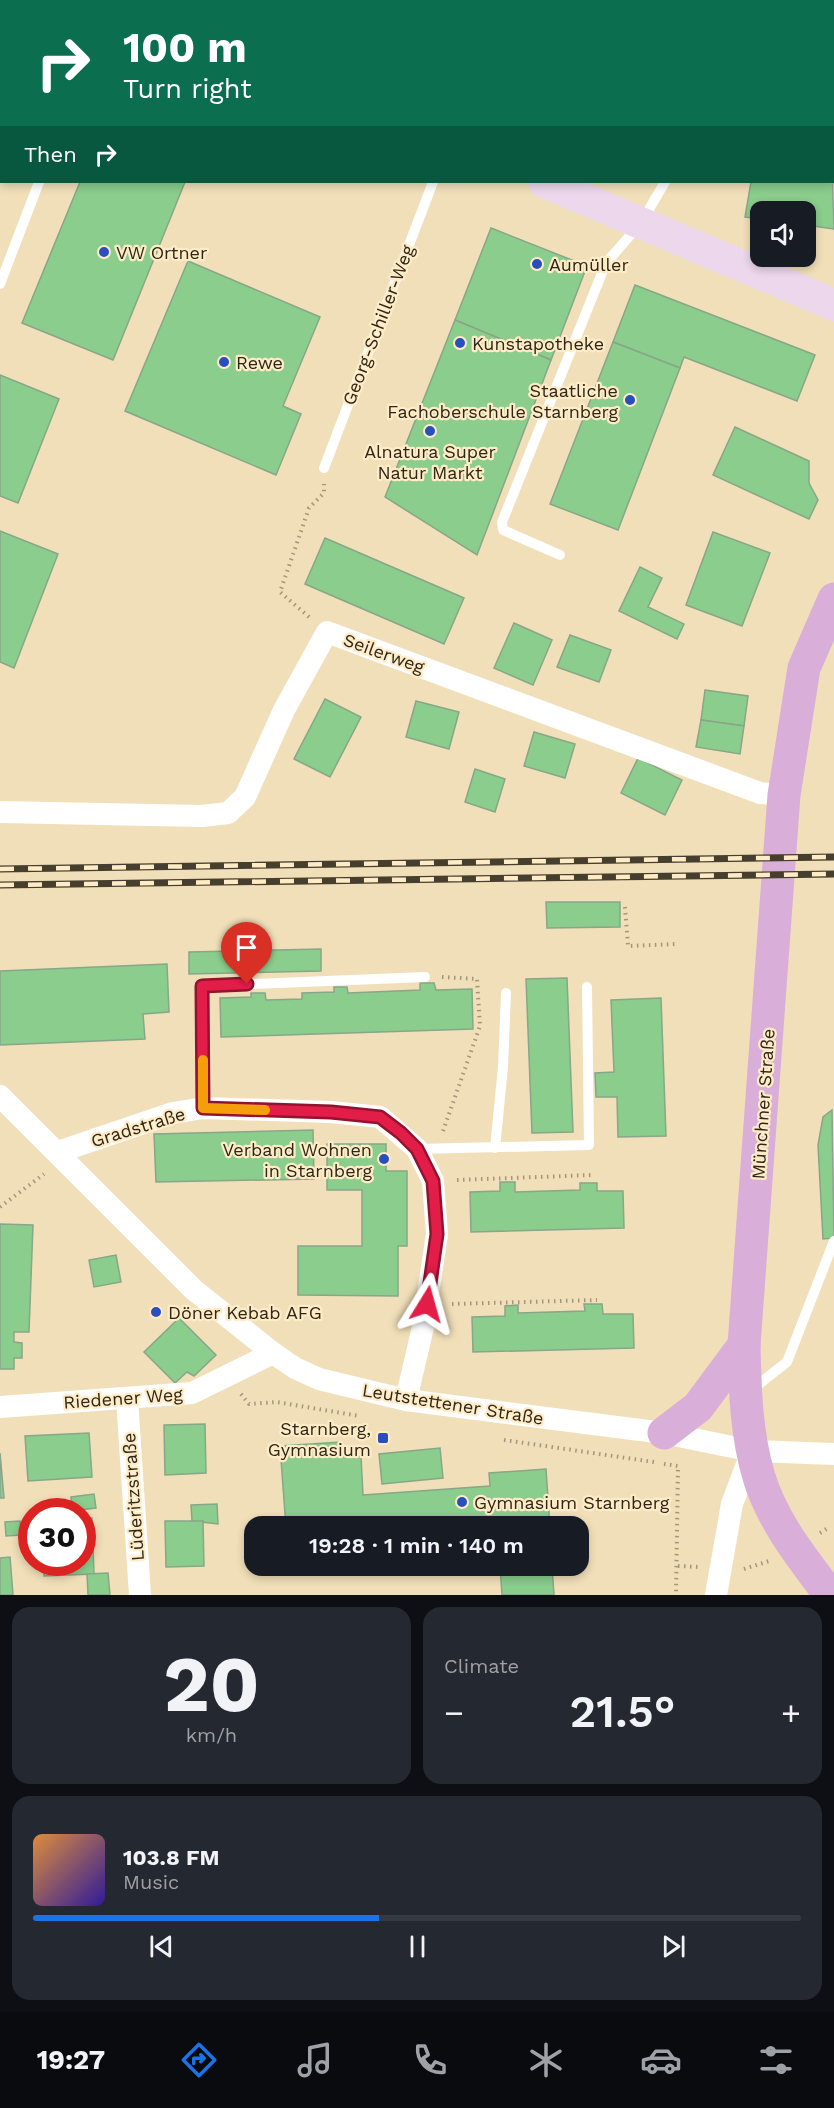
<!DOCTYPE html>
<meta charset="utf-8">
<style>
:root{--surface:#171b24;--page:#242831;--text:#f1f3f6;--muted:#9ea1a6;--line:#363941;--accent:#1a73e8}
body{margin:0;font-family:"Work Sans",sans-serif;background:var(--page);color:var(--text);height:100vh;display:flex;flex-direction:column;font-size:22px;white-space:nowrap}
*{box-sizing:border-box;margin:0}
p{font-size:20px;color:var(--muted)}
.icon{flex:none;width:33px;height:33px;fill:none;stroke:currentColor;stroke-width:2;stroke-linecap:round;stroke-linejoin:round}
.map{position:relative;height:1595px;overflow:hidden}
.side{display:flex;flex-direction:column;gap:12px;padding:12px;background:#0d0f14;flex:1}
.side>*{flex:none}
.hud{position:absolute;left:0px;top:0px;width:834px;height:183px;box-shadow:0 3px 9px #0003;background:#0b6e4f;color:#fff;overflow:hidden}
.fabs{position:absolute;left:750px;top:201px;display:grid;gap:12px}
.fabs a{display:grid;place-items:center;width:66px;height:66px;border-radius:12px;background:var(--surface);box-shadow:0 3px 9px #0003;font-size:30px}
.speed{position:absolute;left:18px;top:1498px;display:flex;gap:12px;font-size:30px;font-weight:700;text-align:center}
.speed>*{display:grid;place-content:center;width:78px;height:78px;border-radius:50%;background:var(--surface);box-shadow:0 3px 9px #0003;line-height:1}
.speed .limit{border:9px solid #d22;background:#fff;color:#111}
.pin{position:absolute;display:grid;place-items:center;width:51px;height:51px;color:#fff;margin:-62px -26px;border-radius:50% 50% 50% 0;rotate:-45deg;box-shadow:0 0 6px #0007}
.pin .icon{rotate:45deg}
.me{position:absolute;width:66px;margin:-33px;rotate:8deg;stroke-linejoin:round;filter:drop-shadow(0 0 4px #0008)}
.turn{display:flex;align-items:center;gap:21px;height:126px;padding:0 24px;font-size:27px}
.turn .icon{width:78px;height:78px;stroke-width:2.5}
.turn b{display:block;font-size:42px;line-height:51px}
.then{display:flex;align-items:center;height:57px;padding:0 24px;background:#0003;gap:12px;font-size:22px}
.big{font-size:45px;font-weight:600;line-height:1.1}
.side .card{flex:1;display:flex;flex-direction:column;justify-content:center;gap:9px;min-width:0;padding:0 21px;border-radius:18px;background:var(--page)}
.side .dial{align-items:center;gap:0}
.dial b{font-size:78px;line-height:1}
.song{display:flex;align-items:center;gap:18px}
.cover{width:72px;height:72px;border-radius:9px;background:linear-gradient(135deg,hsl(30 70% 55%),hsl(250 70% 35%))}
.played{height:6px;border-radius:3px;background:linear-gradient(90deg,var(--accent) 45%,var(--line) 45%)}
.keys{display:flex;justify-content:space-around;direction:ltr}
.heat{display:flex;justify-content:space-between;align-items:center;font-size:33px;direction:ltr}
.side .tiles{flex:1;display:grid;gap:12px;grid-template-columns:1fr 1fr}
.card:last-child{grid-column:span 2}
.trip{position:absolute;left:244px;top:1516px;width:345px;height:60px;border-radius:18px;background:var(--surface);box-shadow:0 3px 9px #0003;font-weight:600;line-height:60px;text-align:center}
.tabs{display:flex;height:96px;justify-content:space-around;align-items:center;background:#090b0e;color:var(--muted)}
.tabs .icon{width:42px;height:42px}
.tabs .current{color:var(--accent)}
.tabs b{font-size:27px;color:var(--text)}
.map>svg:first-child{display:block}
.building{fill:#8acd8d;stroke:#88a689;stroke-width:1.5}
.lines{fill:none;stroke-linecap:round;stroke-linejoin:round}
.path{stroke:#a4967a;stroke-width:4;stroke-dasharray:1.5 4.5;stroke-linecap:butt}
.service{stroke:#fff;stroke-width:10}
.minor{stroke:#fff;stroke-width:22}
.secondary{stroke:#ecd7ec;stroke-width:32}
.primary{stroke:#d9afda;stroke-width:33}
.rail-casing{stroke:#473f2e;stroke-width:7}
.rail{stroke:#ffecc6;stroke-width:4.5;stroke-dasharray:14;stroke-linecap:butt}
.route-casing{stroke:#92132f;stroke-width:15}
.route{stroke:#e11d48;stroke-width:10}
.slow{stroke:#f59e0b;stroke-width:10}
.poi-dot{fill:#294fbe;stroke:#ffecc6;stroke-width:2}
.labels{text-anchor:middle;dominant-baseline:central;stroke-width:4.5;stroke-linejoin:round;paint-order:stroke}
.poi-label{font-size:18px;fill:#2d2618;stroke:#ffecc6;text-anchor:start}
.street-label{font-size:18px;fill:#2d2618;stroke:#ffecc6}
</style>
<div class="map">
<svg width="834" height="1595" viewBox="0 0 834 1595">
<rect width="100%" height="100%" fill="#f1dfb9"/>
<g class="building">
<path d="M224,0H290L289,2Z"/>
<rect x="832" y="53" width="2" height="65"/>
<path d="M0,97H2L1,166H0Z"/>
<path d="M832,168L834,229L806,225V212H760V219L745,217L751,182H832Z"/>
<path d="M80,182H185L113,360L22,323Z"/>
<path d="M491,228L587,266L551,360L455,320Z"/>
<path d="M188,261L320,317L283,406L301,414L276,475L125,411Z"/>
<path d="M635,285L815,355L797,401L684,357L680,368L613,342Z"/>
<path d="M455,320L551,360L477,555L385,497Z"/>
<path d="M613,342L680,368L618,530L550,504Z"/>
<path d="M0,375L59,399L18,503L0,496Z"/>
<path d="M735,427L809,461V483L818,500L809,519L713,475Z"/>
<path d="M0,531L58,554L14,668L0,662Z"/>
<path d="M713,532L770,553L742,626L686,605Z"/>
<path d="M325,538L464,598L444,644L305,584Z"/>
<path d="M640,567L662,578L648,607L684,624L677,639L619,611Z"/>
<path d="M514,623L552,640L533,685L494,668Z"/>
<path d="M570,635L611,650L599,682L557,667Z"/>
<path d="M705,690L748,696L744,726L701,720Z"/>
<path d="M325,699L361,717L330,777L294,759Z"/>
<path d="M416,701L459,712L449,749L406,737Z"/>
<path d="M701,720L744,726L740,754L696,747Z"/>
<path d="M534,732L575,744L565,778L524,766Z"/>
<path d="M638,758L682,780L665,815L621,793Z"/>
<path d="M475,769L505,779L495,812L465,802Z"/>
<path d="M546,902H620V927L547,928Z"/>
<path d="M321,949V971L189,974V952Z"/>
<path d="M167,964L169,1012L143,1014L145,1039L0,1045V971Z"/>
<path d="M567,978L573,1132L532,1133L526,979Z"/>
<path d="M420,983H434L436,990L472,989L473,1029L221,1037L220,998L251,997V993H265L266,1000L302,999V993L334,992V987H347L348,993L420,990Z"/>
<path d="M661,998L666,1136L618,1137L617,1097H596L595,1073L614,1072L611,1000Z"/>
<path d="M832,1110L834,1238L823,1239L818,1145L823,1117Z"/>
<path d="M313,1130L314,1179L156,1182L154,1134Z"/>
<path d="M327,1144H386V1171H407V1246H398V1296L298,1295V1246H362V1190H327Z"/>
<path d="M500,1182H515V1192L580,1190V1183H597V1191H623L624,1228L471,1232L470,1192L500,1191Z"/>
<path d="M0,1224L33,1225L29,1332H14V1342L22,1343V1358H14V1369H0Z"/>
<path d="M116,1255L121,1282L94,1287L89,1260Z"/>
<path d="M584,1304H602L603,1314H633L634,1348L473,1352L472,1317L505,1316V1306L518,1305V1313L585,1311Z"/>
<path d="M179,1318L216,1355L194,1376L187,1372L175,1383L144,1352Z"/>
<path d="M205,1424L206,1473L165,1475L164,1425Z"/>
<path d="M89,1433L92,1477L28,1481L25,1436Z"/>
<path d="M341,1442L343,1457L361,1456L363,1495L490,1486L489,1473L546,1469L550,1527H286L280,1446Z"/>
<path d="M440,1448L443,1478L382,1484L379,1454Z"/>
<path d="M0,1453L4,1498H0Z"/>
<path d="M94,1494L96,1508L72,1511L71,1497Z"/>
<path d="M217,1504L218,1524L192,1521L191,1505Z"/>
<path d="M82,1518H92L94,1574L44,1576V1563H82Z"/>
<path d="M20,1521L21,1535L6,1536L5,1522Z"/>
<path d="M165,1521H203L204,1566L166,1567Z"/>
<path d="M10,1557L13,1595H0V1558Z"/>
<path d="M500,1566H552L554,1595H502Z"/>
<path d="M108,1573L110,1595H88L87,1574Z"/>
</g>
<g class="lines">
<g class="path">
<path d="M720,2V0"/>
<path d="M309,617L280,592L309,508L324,493V484"/>
<path d="M625,907L628,946L677,944"/>
<path d="M442,977L477,979L480,1026L443,1131"/>
<path d="M457,1180L593,1175"/>
<path d="M0,1207L44,1174"/>
<path d="M452,1304L597,1300"/>
<path d="M241,1394L249,1404L277,1402L360,1416"/>
<path d="M504,1440L654,1462"/>
<path d="M664,1464L678,1466L676,1595"/>
<path d="M820,1533L828,1528"/>
<path d="M678,1566L699,1567"/>
<path d="M744,1569L769,1561"/>
</g>
<g class="service">
<path d="M832,129L834,130"/>
<path d="M0,284L39,182"/>
<path d="M324,468L433,182"/>
<path d="M560,555L503,530L502,522L606,263L641,223L665,182"/>
<path d="M203,1108L202,986L425,977"/>
<path d="M495,1148L503,1067L506,993"/>
<path d="M417,1149L589,1145L587,987"/>
<path d="M750,1391L787,1362L834,1241"/>
</g>
<g class="minor">
<path d="M0,812L202,816L228,813L245,797L284,710L327,632L760,793L784,795"/>
<path d="M0,1096L194,1290L273,1353L295,1368L319,1379L406,1400L664,1433L752,1451L834,1454"/>
<path d="M58,1152L173,1113L203,1108L331,1112L380,1117L417,1149L433,1181L437,1234L423,1327L406,1400"/>
<path d="M127,1399L140,1595"/>
<path d="M0,1407L192,1393L273,1353"/>
<path d="M716,1595L732,1504L752,1451"/>
</g>
<g class="secondary">
<path d="M0,35H2"/>
<path d="M544,182L834,305"/>
</g>
<g class="primary">
<path d="M664,1433L698,1407L744,1345"/>
<path d="M830,1595C803,1559 772,1521 759,1477C746,1434 745,1389 744,1345L784,795L804,668L834,599"/>
</g>
<g class="rail-casing">
<g id="rail">
<path d="M0,869L834,857"/>
<path d="M0,885L834,874"/>
</g>
</g>
<use href="#rail" class="rail"/>
</g>
<g class="lines">
<g class="route-casing">
<path id="route" d="M247,984L202,986L203,1108L331,1112L380,1117L401,1133L417,1149L433,1181L437,1234L427,1304"/>
</g>
<use href="#route" class="route"/>
<path class="slow" d="M203,1060V1108L265,1110"/>
</g>
<g class="poi-dot">
<circle cx="104" cy="252" r="6"/>
<circle cx="537" cy="264" r="6"/>
<circle cx="460" cy="343" r="6"/>
<circle cx="224" cy="362" r="6"/>
<circle cx="630" cy="400" r="6"/>
<circle cx="430" cy="431" r="6"/>
<circle cx="384" cy="1159" r="6"/>
<circle cx="156" cy="1312" r="6"/>
<rect x="377" y="1432" width="12" height="12" rx="3"/>
<circle cx="462" cy="1502" r="6"/>
</g>
<g class="labels">
<g class="poi-label">
<text x="116" y="252">VW Ortner</text>
<text x="549" y="264">Aumüller</text>
<text x="472" y="343">Kunstapotheke</text>
<text x="236" y="362">Rewe</text>
<text x="618" y="390" text-anchor="end">Staatliche<tspan x="618" dy="21">Fachoberschule Starnberg</tspan></text>
<text x="430" y="451" text-anchor="middle">Alnatura Super<tspan x="430" dy="21">Natur Markt</tspan></text>
<text x="372" y="1149" text-anchor="end">Verband Wohnen<tspan x="372" dy="21">in Starnberg</tspan></text>
<text x="168" y="1312">Döner Kebab AFG</text>
<text x="371" y="1428" text-anchor="end">Starnberg,<tspan x="371" dy="21">Gymnasium</tspan></text>
<text x="474" y="1502">Gymnasium Starnberg</text>
</g>
<g class="street-label">
<text transform="translate(378 325) rotate(-69)">Georg-Schiller-Weg</text>
<text transform="translate(384 653) rotate(20)">Seilerweg</text>
<text transform="translate(763 1104) rotate(-86)">Münchner Straße</text>
<text transform="translate(138 1127) rotate(-17)">Gradstraße</text>
<text transform="translate(123 1398) rotate(-4)">Riedener Weg</text>
<text transform="translate(453 1404) rotate(9)">Leutstettener Straße</text>
<text transform="translate(133 1497) rotate(-94)">Lüderitzstraße</text>
</g>
</g>
</svg>
<div class="fabs">
<a><svg class="icon" aria-label="sound" viewBox="0 0 24 24"><path d="M4 9h4l5-4v14l-5-4H4zM17 9q2 3 0 6"/></svg></a>
</div>
<div class="speed"><div class="limit">30</div></div>
<div class="pin" style="left:247px;top:984px;background:#d93025"><svg class="icon" aria-label="arrive" viewBox="0 0 24 24"><path d="M6 21V4h12l-3 4 3 4H6"/></svg></div>
<svg class="me" style="left:427px;top:1304px" viewBox="-20 -20 40 40"><path d="M0-17L14 15 0 8-14 15z" fill="#e11d48" stroke="#fff" stroke-width="4"/></svg>
<div class="trip">19:28 · 1 min · 140 m</div>
<div class="hud">
<div class="turn"><svg class="icon" aria-label="right" viewBox="0 0 24 24"><path d="M7 20v-9h11M14 6l5 5-5 5"/></svg><div><b>100 m</b>Turn right</div></div>
<div class="then">Then<svg class="icon" aria-label="right" viewBox="0 0 24 24"><path d="M7 20v-9h11M14 6l5 5-5 5"/></svg></div>
</div>
</div>
<section class="side">
<div class="tiles">
<div class="card dial"><b>20</b><p>km/h</p></div>
<div class="card"><p>Climate</p>
<div class="heat"><a>−</a><b class="big">21.5°</b><a>+</a></div>
</div>
<div class="card">
<div class="song"><i class="cover"></i><div><b>103.8 FM</b><p>Music</p></div></div>
<div class="played"></div>
<div class="keys"><svg class="icon" aria-label="previous" viewBox="0 0 24 24"><path d="M18 5L8 12l10 7zM5 5v14"/></svg><svg class="icon" aria-label="pause" viewBox="0 0 24 24"><path d="M8 5v14M16 5v14"/></svg><svg class="icon" aria-label="next" viewBox="0 0 24 24"><path d="M6 5l10 7-10 7zM19 5v14"/></svg></div>
</div>
</div>
</section>
<nav class="tabs">
<b>19:27</b>
<svg class="icon current" aria-label="directions" viewBox="0 0 24 24"><path d="M12 3l9 9-9 9-9-9zM9 14v-3h6M13 9l2 2-2 2"/></svg>
<svg class="icon" aria-label="music" viewBox="0 0 24 24"><path d="M9 18V5l10-2v13"/><circle cx="6" cy="18" r="3"/><circle cx="16" cy="16" r="3"/></svg>
<svg class="icon" aria-label="phone" viewBox="0 0 24 24"><path d="M5 4h4l2 5-3 2q2 4 5 5l2-3 5 2v4C11 20 4 13 5 4z"/></svg>
<svg class="icon" aria-label="climate" viewBox="0 0 24 24"><path d="M12 3v18M4 7l16 10M4 17L20 7"/></svg>
<svg class="icon" aria-label="car" viewBox="0 0 24 24"><path d="M5 17H2v-5l4-1 3-4h7l3 4 3 1v5h-3M9 17h6M6 11h13"/><circle cx="7" cy="17" r="2"/><circle cx="17" cy="17" r="2"/></svg>
<svg class="icon" aria-label="filters" viewBox="0 0 24 24"><path d="M4 7h16M4 17h16"/><circle cx="9" cy="7" r="2"/><circle cx="15" cy="17" r="2"/></svg>
</nav>
